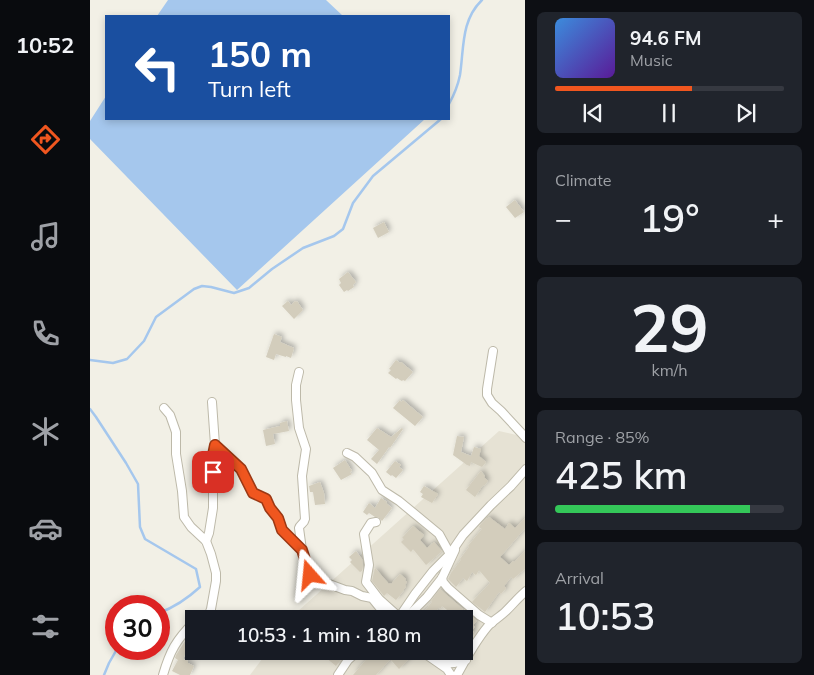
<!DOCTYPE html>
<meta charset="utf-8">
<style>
:root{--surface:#171b24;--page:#20242c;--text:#f1f3f6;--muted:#9ea1a6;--line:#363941;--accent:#f0561f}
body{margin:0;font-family:Mulish,sans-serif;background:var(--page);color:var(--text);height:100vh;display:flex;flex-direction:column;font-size:19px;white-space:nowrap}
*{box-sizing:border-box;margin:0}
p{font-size:16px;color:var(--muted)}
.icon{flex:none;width:28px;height:28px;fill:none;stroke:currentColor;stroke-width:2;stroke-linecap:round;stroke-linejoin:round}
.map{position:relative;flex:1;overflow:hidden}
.side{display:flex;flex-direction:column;gap:12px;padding:12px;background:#0d0f14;width:289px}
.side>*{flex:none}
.top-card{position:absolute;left:15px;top:15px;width:345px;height:105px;border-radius:0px;box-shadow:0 2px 8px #0003;background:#1a4fa0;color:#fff;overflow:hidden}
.speed{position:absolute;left:15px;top:595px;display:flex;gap:10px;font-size:25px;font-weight:700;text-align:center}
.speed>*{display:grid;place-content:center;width:65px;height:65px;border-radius:50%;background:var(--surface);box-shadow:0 2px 8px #0003;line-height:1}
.speed .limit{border:8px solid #d22;background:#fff;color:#111}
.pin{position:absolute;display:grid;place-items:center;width:42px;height:42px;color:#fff;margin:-21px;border-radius:10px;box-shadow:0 2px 8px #0006}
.me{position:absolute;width:55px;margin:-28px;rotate:342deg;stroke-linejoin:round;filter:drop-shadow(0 0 4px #0008)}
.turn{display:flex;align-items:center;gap:18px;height:105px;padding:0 20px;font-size:22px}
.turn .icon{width:65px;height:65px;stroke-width:2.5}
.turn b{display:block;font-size:35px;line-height:42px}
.big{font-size:38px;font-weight:600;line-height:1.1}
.side .card{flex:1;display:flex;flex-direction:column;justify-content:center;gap:8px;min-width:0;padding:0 18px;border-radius:8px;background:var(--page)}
.side .dial{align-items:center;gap:0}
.dial b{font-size:65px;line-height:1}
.song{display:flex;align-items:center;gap:15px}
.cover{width:60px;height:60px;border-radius:8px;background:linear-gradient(135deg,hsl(210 70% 55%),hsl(270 70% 35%))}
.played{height:5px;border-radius:2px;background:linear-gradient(90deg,var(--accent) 60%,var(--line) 60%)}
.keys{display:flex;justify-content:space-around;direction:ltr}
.heat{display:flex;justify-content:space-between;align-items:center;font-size:28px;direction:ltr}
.charge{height:8px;border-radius:4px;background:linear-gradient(90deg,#34c759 85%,var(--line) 0)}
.trip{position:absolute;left:95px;top:610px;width:288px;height:50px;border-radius:0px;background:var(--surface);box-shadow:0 2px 8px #0003;font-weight:600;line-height:50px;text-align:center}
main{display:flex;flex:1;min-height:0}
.dock{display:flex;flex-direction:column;width:90px;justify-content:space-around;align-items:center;background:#090b0e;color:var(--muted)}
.dock .icon{width:35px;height:35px}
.dock .selected{color:var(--accent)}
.dock b{font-size:22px;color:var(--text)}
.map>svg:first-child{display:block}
.residential{fill:#e6e2d4}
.water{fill:#a5c7ed}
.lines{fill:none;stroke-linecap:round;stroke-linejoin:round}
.stream{stroke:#a5c7ed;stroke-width:2.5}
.building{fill:#d3cdbc;filter:url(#shadow)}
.street-casing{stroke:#bdb9a9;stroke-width:10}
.street{stroke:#fff;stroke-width:8}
.route-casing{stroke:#9c3814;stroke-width:12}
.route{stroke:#f0561f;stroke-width:9}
</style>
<main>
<nav class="dock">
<b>10:52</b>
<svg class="icon selected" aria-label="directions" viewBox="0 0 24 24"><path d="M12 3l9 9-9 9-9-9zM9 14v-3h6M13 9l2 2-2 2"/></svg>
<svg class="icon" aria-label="music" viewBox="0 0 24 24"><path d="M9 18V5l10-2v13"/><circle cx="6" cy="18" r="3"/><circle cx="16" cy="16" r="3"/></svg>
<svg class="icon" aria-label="phone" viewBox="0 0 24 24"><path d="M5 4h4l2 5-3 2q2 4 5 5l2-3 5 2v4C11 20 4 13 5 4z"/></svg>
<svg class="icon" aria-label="climate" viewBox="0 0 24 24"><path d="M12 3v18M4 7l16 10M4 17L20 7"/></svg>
<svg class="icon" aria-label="car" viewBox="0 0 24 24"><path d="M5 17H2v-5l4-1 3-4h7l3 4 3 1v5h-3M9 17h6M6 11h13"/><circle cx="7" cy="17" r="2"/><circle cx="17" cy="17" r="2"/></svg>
<svg class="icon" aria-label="filters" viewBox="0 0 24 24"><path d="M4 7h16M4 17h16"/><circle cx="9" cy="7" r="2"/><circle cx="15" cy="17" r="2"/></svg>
</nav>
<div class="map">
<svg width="436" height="675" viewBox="0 0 436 675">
<defs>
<filter id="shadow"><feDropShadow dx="2.5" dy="-2.5" stdDeviation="2.5" flood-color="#0004"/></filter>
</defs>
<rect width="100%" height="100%" fill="#f2f0e6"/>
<path class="residential" d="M409,431L435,437V675H160L178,651H374V619H202L207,612Z"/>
<g class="water">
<path d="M78,0H236L253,16H67Z"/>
<path d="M16,96V119H335L147,290L0,139V121Z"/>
</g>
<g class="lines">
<g class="stream">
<path d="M359,104C364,95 368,85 370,75C374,48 371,20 392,0"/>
<path d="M0,360L23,363L37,359L54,341L66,317L104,289L112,286L121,287L144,293L159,288L182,269L213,248L244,236L253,229L263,203L283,176L351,119"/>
<path d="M0,409L6,417L36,463L48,484L50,527L55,539L106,569L110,587C97,599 85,607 69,613"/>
<path d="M14,675L19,663L27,649"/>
</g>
</g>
<g class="building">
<path d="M425,200L434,212L425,218L416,207Z"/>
<path d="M294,222L299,232L288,238L283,228Z"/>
<path d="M258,272L266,282L263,285L264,287L258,291L257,290L254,292L249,285L251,283L249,279Z"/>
<path d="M198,301L201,305L205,301L206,302L207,301L213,310L204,319L192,306Z"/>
<path d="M184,334L192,337L190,342L204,348L201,358L196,356V357L186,354L184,360L176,357Z"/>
<path d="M306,360L310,363L311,362L323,372L315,381L313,380L312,381L310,380L307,378L306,379L298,373L301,370L299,369Z"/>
<path d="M310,400L311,402L313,400L333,417L325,426L303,408Z"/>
<path d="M197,421L199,431L183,434L185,444L176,446L173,430L190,426V423Z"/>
<path d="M287,428L301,437L312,428L313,429L300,448L299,447L287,464L281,459L289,450L277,440Z"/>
<path d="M367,436L374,437L371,452L381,456L384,447L391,449L389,456L396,462L392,467L381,462L380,466L377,465L363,455Z"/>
<path d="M255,460L262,471L260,472L262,474L251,480L243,468Z"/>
<path d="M305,461L311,465L309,467L313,470L306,478L302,475L301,476L296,472Z"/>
<path d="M391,471L395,476L394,477L398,481L394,486L393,485L385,497L376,490Z"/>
<path d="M230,482L234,493L235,504L225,505L223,492H220L219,486Z"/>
<path d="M334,486L348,494L342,503L331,497L333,494L330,492Z"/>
<path d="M291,498L297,502L296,503L302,508L292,521L288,517H285L279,513L277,515L273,512L279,503L285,508Z"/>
<path d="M399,517L415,529L419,523L425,528L436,517V527L410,557L419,565L423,561L424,562L436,550V568L423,579L421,577L414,586L416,588L411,594L409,592L395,612L382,602L400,583L389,570L386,575L382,572L377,581L373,578L366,587L358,579L361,573L371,560L370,559L379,547L378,546L392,529L389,527L391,524L397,518L398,519Z"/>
<path d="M323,526L334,535L330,540L337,548L344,542L352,551L336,565L323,549L321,552L311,542L314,539L312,538Z"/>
<path d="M266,551L272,559L273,565L272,571L270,572L260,562L262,560L259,557Z"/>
<path d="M285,568L299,584L300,583L301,584L310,574L316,579L315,580L317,582L315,585L316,587L314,589V590L306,600L297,593L294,596L282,581Z"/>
<path d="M350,589L373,609L366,617L352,606L350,609L349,607L341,618L343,619H328L333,611L334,612L342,602L341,601Z"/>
<path d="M374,609L387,621L383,625L385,627L382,630L384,632L374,642Z"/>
<path d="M97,638L104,641V642L100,649L98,648L93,659L98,661V663L104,666L100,675H90L82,671L88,660L85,658L86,655Z"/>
<path d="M240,651H242L245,654L247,652L253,657L246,666L235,657Z"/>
<path d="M285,651H300L304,655L286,675H263L281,654L282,655Z"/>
<path d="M310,651H319L323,655L309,669L301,660Z"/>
</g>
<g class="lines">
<g class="street-casing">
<g id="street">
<path d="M403,351L397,389V395L402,403L411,411L436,438"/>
<path d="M209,372L206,385V400L209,428L216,449L212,476L215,519C214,524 210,524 209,528L212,550"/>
<path d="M122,402L125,445L151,469L163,493L176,499L180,508L188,518L192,530L212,550L220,575L225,581L230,584H239L255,590L262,591L272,596L282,598L299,619"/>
<path d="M74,408L80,415L86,432V454L92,491L94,517L101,527L116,541L121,554L126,573V581L121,609L119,614L107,619"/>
<path d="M257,453L265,457L282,473L292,490L309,501L349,534L360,554"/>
<path d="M286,522L281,523L274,534L279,565L276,582L289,599L309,617"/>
<path d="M116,541L119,533L123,508V477L121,465L125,445"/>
<path d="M352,578L353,582L358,588L389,615L402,623"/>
<path d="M308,619L325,594L343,571L360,554L373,535L401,505L421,486L436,469"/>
<path d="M322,619V612L337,597L352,578L365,550"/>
<path d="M331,651L357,669L361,675"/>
<path d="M351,664L364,663L376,660"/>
<path d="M73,675C80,651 86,640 104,622"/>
<path d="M248,675L258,660L268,651"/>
<path d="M367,675C376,659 388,636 401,623C406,619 412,615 416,611C423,604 428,598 436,591"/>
</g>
</g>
<use href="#street" class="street"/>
</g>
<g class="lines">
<g class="route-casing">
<path id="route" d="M123,472L121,465L125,445L151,469L163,493L176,499L180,508L188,518L192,530L212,550L220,575"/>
</g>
<use href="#route" class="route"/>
</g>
</svg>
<div class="speed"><div class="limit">30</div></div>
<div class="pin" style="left:123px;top:472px;background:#d93025"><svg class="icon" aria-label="arrive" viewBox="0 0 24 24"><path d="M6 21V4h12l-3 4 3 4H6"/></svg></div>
<svg class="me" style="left:220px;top:575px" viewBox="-20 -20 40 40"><path d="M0-17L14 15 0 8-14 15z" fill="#f0561f" stroke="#fff" stroke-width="4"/></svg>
<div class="trip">10:53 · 1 min · 180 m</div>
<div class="top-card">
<div class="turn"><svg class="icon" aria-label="left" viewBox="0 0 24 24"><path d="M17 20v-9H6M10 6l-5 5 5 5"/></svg><div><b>150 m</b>Turn left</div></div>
</div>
</div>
<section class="side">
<div class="card">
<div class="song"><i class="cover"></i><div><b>94.6 FM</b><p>Music</p></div></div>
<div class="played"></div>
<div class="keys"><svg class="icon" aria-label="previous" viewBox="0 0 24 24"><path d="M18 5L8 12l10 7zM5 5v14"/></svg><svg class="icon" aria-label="pause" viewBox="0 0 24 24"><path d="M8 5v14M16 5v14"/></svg><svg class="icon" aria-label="next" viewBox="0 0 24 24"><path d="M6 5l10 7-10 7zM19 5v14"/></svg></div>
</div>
<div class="card"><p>Climate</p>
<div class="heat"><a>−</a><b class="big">19°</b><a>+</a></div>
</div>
<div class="card dial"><b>29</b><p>km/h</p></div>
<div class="card"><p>Range · 85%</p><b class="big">425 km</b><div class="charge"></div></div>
<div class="card"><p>Arrival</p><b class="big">10:53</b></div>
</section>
</main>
